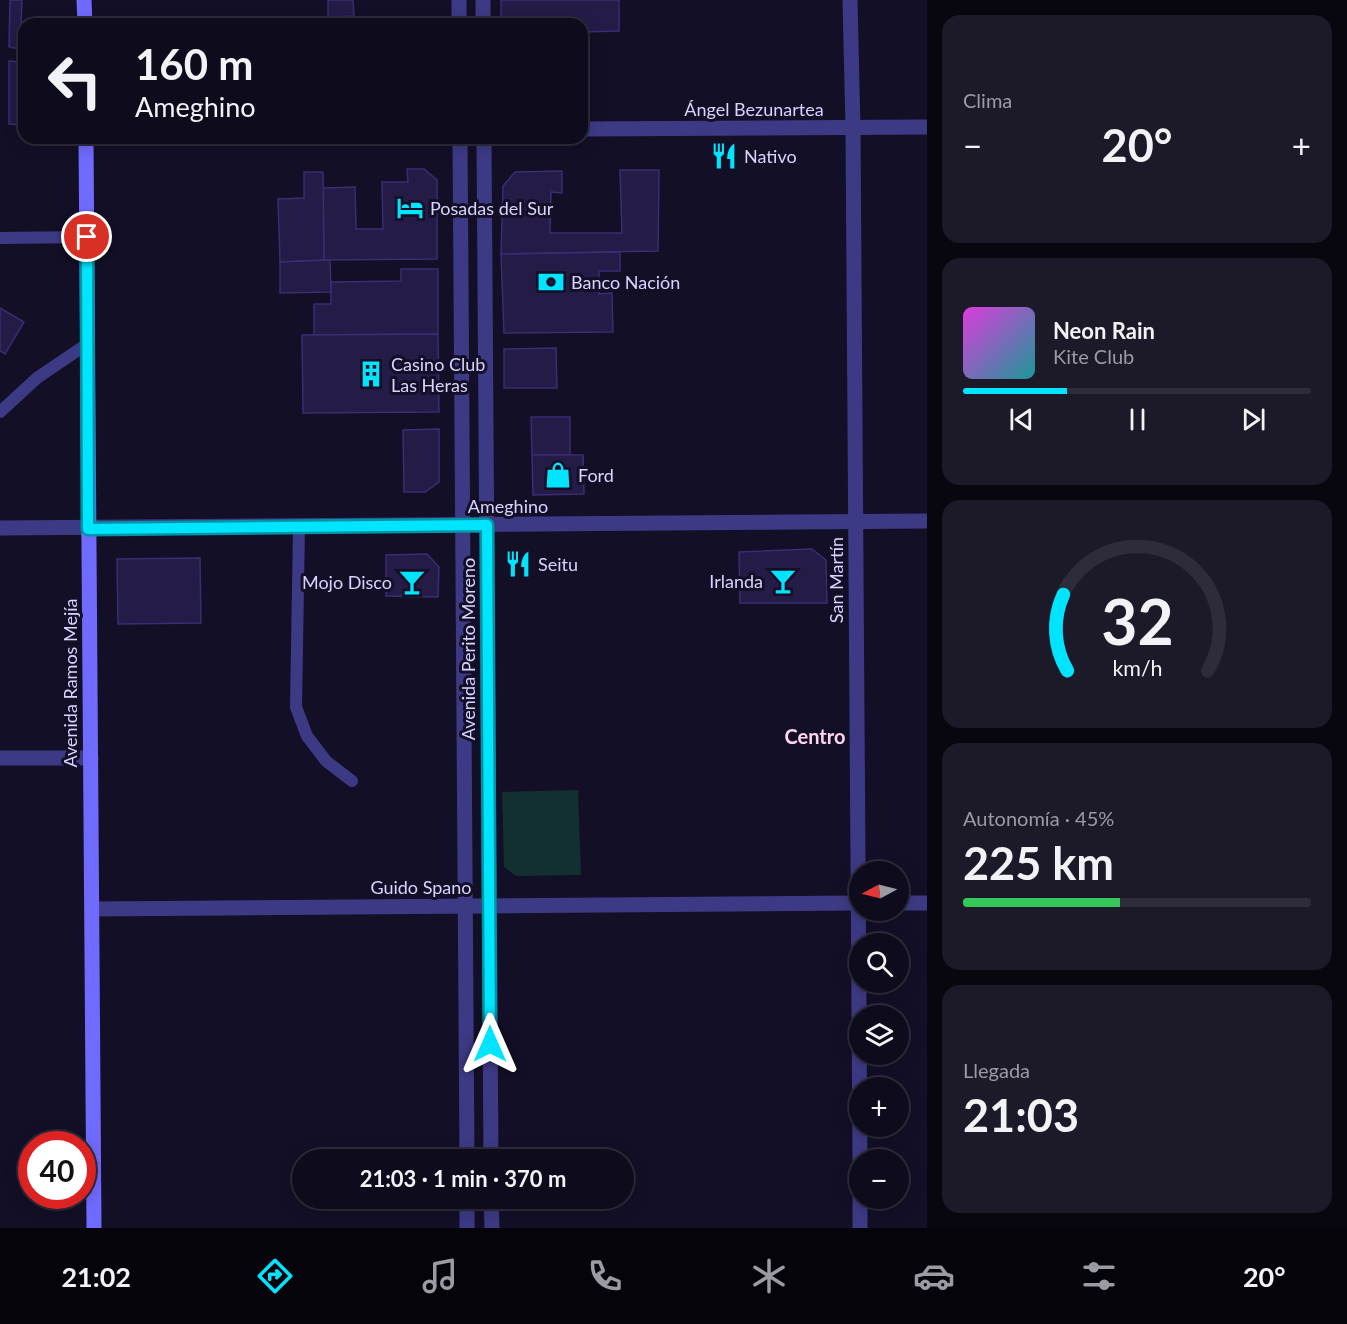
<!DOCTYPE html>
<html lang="es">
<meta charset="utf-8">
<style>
:root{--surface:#0e0b1c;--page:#1c1929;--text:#f1f3f6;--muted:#9b9ba3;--line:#2e2b3b;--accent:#00e5ff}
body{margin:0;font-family:Lato,sans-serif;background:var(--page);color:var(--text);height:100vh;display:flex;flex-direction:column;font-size:22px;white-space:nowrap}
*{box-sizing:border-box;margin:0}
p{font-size:20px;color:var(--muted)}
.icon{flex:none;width:33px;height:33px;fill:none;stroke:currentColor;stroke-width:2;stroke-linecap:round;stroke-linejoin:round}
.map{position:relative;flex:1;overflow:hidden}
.side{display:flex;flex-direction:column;gap:15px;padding:15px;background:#08060f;width:420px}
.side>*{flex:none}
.top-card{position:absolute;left:18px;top:18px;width:570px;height:126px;border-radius:18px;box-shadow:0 3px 15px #0003,0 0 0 2px var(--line);background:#0e0b1c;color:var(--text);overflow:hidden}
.needle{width:39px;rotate:263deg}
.tools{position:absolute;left:849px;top:861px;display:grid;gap:12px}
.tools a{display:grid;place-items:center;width:60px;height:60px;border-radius:50%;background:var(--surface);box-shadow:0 3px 15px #0003,0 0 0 2px var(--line);font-size:30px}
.speed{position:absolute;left:18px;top:1131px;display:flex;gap:12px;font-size:30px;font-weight:700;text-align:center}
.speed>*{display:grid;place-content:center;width:78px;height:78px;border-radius:50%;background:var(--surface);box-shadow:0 3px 15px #0003,0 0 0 2px var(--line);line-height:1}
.speed .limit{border:9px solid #d22;background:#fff;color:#111}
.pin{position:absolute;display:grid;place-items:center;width:51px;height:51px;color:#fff;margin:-26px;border:3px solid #fff;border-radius:50%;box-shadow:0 2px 6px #0007}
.me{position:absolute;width:66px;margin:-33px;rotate:0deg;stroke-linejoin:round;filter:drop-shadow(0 0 4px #0008)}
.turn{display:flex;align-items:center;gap:21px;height:126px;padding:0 18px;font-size:27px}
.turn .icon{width:78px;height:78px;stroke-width:2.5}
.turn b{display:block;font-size:42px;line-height:51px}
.big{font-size:45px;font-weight:700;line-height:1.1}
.side .tile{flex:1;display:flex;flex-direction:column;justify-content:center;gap:9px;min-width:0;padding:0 21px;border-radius:18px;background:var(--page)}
.side .dial{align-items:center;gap:0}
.dial svg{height:156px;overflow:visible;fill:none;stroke:var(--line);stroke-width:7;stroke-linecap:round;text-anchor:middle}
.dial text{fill:var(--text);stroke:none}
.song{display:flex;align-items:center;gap:18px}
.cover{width:72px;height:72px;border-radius:9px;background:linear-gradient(135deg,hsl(300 70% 55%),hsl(180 70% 35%))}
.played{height:6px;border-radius:3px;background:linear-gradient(90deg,var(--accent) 30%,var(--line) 30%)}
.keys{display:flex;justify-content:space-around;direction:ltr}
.heat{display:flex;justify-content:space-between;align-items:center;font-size:33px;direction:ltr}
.charge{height:9px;border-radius:4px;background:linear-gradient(90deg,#34c759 45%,var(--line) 0)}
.trip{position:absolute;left:292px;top:1149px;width:342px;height:60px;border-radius:30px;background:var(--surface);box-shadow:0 3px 15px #0003,0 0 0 2px var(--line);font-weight:700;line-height:60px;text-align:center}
.menu{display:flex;height:96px;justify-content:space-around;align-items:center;background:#06040b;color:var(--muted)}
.menu .icon{width:42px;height:42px}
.menu .selected{color:var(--accent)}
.menu b{font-size:27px;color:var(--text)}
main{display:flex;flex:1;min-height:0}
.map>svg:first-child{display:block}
.green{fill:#12302f}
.building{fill:#241b47;stroke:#3b2d73;stroke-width:1.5}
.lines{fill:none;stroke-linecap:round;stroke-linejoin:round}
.service{stroke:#3d3a85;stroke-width:12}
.minor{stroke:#3d3a85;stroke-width:15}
.tertiary{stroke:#3d3a85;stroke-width:15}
.secondary{stroke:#6f6bff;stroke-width:15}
.route-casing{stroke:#0095a6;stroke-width:15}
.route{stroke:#00e5ff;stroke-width:10}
.labels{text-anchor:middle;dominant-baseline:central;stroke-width:6;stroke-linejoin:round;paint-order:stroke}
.street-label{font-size:18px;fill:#d9d4ff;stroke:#130f26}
.poi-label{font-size:18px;fill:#d9d4ff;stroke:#130f26;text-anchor:start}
.neighbourhood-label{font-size:20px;font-weight:bold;fill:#ffd6f0;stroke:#130f26}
</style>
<main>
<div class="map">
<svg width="927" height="1228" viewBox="0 0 927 1228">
<rect width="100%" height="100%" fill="#130f26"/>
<path class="green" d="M578,790L581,875L516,876L504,867L502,792Z"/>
<g class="building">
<path d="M10,0H22L20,49L9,47Z"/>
<path d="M328,0H353L354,16L328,17Z"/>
<path d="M501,0H619V31L582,32V24H501Z"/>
<path d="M9,61L22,62L21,125L9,124Z"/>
<path d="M407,169H424L437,180V259L324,260L323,188L355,187L356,229H383L382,182H408Z"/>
<path d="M620,170H659L658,251L501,254L503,186L515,172L562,171V193L551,192L550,233H622Z"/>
<path d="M304,172H323L324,260L280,262L278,199L304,198Z"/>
<path d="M620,252V271H599V294L612,293L613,332L504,333L501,254Z"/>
<path d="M330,260L331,292L280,293V262Z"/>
<path d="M401,269H438V334L314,335V304H331V282L401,281Z"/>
<path d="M0,308L24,322L5,354L0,351Z"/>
<path d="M438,334L439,412L303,413L302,335Z"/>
<path d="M556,348L557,388H504V349Z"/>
<path d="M531,417H570V455H532Z"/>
<path d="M439,429V482L425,492H404L403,430Z"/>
<path d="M532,455H583L584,494L533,495Z"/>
<path d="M812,549L826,560L827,603H740L739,552Z"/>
<path d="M427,554L439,567L438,597L386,596V555Z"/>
<path d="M200,558L201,623L118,624L117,559Z"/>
</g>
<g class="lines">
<g class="service">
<path d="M0,238L87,237"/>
<path d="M0,412L37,378L87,344"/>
<path d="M299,527L296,707L307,736L326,761L352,781"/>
</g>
<g class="minor">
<path d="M850,0L853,127L860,1160"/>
<path d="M0,528L927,521"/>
<path d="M0,758H91"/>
<path d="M898,903H927"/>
<path d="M92,909L860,903"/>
<path d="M860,1198V1228"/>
</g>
<g class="tertiary">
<path d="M459,0V24"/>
<path d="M483,0V24"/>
<path d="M582,129L927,127"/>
<path d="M460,138L467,1160"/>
<path d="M484,138L491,1160"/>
<path d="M467,1198V1228"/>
<path d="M491,1198L492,1228"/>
</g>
<g class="secondary">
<path d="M84,0L85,24"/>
<path d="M86,138L94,1228"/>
</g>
</g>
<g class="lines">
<g class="route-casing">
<path id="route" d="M87,237L88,529L487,525L490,1044"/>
</g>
<use href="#route" class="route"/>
</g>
<defs>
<g id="restaurant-bare" transform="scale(2.07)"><path d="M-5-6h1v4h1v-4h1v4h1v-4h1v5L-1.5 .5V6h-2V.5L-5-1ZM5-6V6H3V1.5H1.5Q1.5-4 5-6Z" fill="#00e5ff" stroke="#130f26" stroke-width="2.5" paint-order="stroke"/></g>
<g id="hotel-bare" transform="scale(2.07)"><path d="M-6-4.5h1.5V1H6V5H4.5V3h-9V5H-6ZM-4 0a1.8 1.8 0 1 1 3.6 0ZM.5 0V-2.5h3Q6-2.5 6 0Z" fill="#00e5ff" stroke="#130f26" stroke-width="2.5" paint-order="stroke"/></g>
<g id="bank-bare" transform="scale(2.07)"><path d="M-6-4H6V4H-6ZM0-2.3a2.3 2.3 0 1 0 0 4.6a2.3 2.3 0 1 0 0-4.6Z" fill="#00e5ff" stroke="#130f26" stroke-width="2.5" paint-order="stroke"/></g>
<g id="building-bare" transform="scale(2.07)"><path d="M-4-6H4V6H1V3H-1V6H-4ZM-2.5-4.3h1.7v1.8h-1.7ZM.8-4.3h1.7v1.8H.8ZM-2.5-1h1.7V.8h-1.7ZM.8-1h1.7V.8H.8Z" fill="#00e5ff" stroke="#130f26" stroke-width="2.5" paint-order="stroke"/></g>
<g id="shop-bare" transform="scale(2.07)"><path d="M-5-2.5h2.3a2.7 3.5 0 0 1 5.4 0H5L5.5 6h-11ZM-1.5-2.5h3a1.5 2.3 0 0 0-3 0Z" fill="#00e5ff" stroke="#130f26" stroke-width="2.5" paint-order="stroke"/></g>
<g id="bar-bare" transform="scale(2.07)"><path d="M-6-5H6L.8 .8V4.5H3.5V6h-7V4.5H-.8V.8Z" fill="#00e5ff" stroke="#130f26" stroke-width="2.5" paint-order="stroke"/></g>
</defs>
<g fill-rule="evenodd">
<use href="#restaurant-bare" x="724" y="156"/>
<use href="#hotel-bare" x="410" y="208"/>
<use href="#bank-bare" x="551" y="282"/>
<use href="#building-bare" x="371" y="374"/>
<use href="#shop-bare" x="558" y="475"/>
<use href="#restaurant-bare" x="518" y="564"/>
<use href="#bar-bare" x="783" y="581"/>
<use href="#bar-bare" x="412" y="582"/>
</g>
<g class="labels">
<g class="street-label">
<text x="754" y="109">Ángel Bezunartea</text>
<text x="508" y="506">Ameghino</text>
<text transform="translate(836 580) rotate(-90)">San Martín</text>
<text transform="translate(468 649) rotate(-90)">Avenida Perito Moreno</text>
<text transform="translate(70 683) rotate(-90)">Avenida Ramos Mejía</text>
<text x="421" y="887">Guido Spano</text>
</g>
<g class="poi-label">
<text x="744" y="156">Nativo</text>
<text x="430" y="208">Posadas del Sur</text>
<text x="571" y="282">Banco Nación</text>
<text x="391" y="364">Casino Club<tspan x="391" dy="21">Las Heras</tspan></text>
<text x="578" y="475">Ford</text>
<text x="538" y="564">Seitu</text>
<text x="763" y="581" text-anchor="end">Irlanda</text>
<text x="392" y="582" text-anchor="end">Mojo Disco</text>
</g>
<g class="neighbourhood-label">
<text x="815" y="736">Centro</text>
</g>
</g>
</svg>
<div class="tools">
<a><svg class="needle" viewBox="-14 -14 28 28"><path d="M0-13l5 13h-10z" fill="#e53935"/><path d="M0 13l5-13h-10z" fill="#9b9ba3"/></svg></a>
<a><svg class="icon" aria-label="search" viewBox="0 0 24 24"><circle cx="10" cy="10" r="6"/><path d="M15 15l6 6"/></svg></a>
<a><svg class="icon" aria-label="layers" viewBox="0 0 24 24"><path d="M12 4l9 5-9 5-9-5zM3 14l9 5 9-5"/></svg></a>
<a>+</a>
<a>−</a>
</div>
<div class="speed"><div class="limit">40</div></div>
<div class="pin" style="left:87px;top:237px;background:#d93025"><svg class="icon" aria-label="arrive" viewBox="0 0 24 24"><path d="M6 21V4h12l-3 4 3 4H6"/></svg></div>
<svg class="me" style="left:490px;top:1044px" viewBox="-20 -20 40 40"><path d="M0-17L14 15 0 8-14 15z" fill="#00e5ff" stroke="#fff" stroke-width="4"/></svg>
<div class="trip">21:03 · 1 min · 370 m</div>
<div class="top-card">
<div class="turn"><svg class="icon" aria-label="left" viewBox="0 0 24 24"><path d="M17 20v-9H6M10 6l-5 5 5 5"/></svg><div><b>160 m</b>Ameghino</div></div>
</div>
</div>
<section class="side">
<div class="tile"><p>Clima</p>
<div class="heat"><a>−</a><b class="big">20°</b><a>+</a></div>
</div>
<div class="tile">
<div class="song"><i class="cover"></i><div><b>Neon Rain</b><p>Kite Club</p></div></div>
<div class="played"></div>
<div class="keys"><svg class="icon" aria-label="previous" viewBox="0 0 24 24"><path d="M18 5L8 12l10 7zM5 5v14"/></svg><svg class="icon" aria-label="pause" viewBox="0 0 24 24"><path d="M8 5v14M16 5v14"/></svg><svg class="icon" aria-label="next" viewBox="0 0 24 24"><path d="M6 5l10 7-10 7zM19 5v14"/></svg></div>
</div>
<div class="tile dial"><svg viewBox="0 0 100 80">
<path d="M14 69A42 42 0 1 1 86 69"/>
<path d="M14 69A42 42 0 0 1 12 30" stroke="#00e5ff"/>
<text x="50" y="56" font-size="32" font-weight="700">32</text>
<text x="50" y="72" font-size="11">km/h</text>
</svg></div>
<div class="tile"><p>Autonomía · 45%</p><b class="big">225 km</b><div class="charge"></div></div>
<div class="tile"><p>Llegada</p><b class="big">21:03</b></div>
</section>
</main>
<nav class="menu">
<b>21:02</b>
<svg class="icon selected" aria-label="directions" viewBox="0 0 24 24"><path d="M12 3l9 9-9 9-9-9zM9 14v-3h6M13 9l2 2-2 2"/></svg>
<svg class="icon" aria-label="music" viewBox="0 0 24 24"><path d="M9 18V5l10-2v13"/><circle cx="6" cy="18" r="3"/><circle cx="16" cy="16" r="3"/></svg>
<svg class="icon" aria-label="phone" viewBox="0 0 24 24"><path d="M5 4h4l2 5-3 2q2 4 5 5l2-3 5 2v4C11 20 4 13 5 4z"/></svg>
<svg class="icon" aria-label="climate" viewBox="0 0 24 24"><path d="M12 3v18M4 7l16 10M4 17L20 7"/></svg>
<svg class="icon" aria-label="car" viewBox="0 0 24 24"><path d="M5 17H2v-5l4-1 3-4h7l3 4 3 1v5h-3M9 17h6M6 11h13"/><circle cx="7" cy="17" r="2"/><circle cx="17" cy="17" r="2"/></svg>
<svg class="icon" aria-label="filters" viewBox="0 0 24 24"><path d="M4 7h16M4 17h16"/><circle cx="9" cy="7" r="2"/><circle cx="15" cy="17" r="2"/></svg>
<b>20°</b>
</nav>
